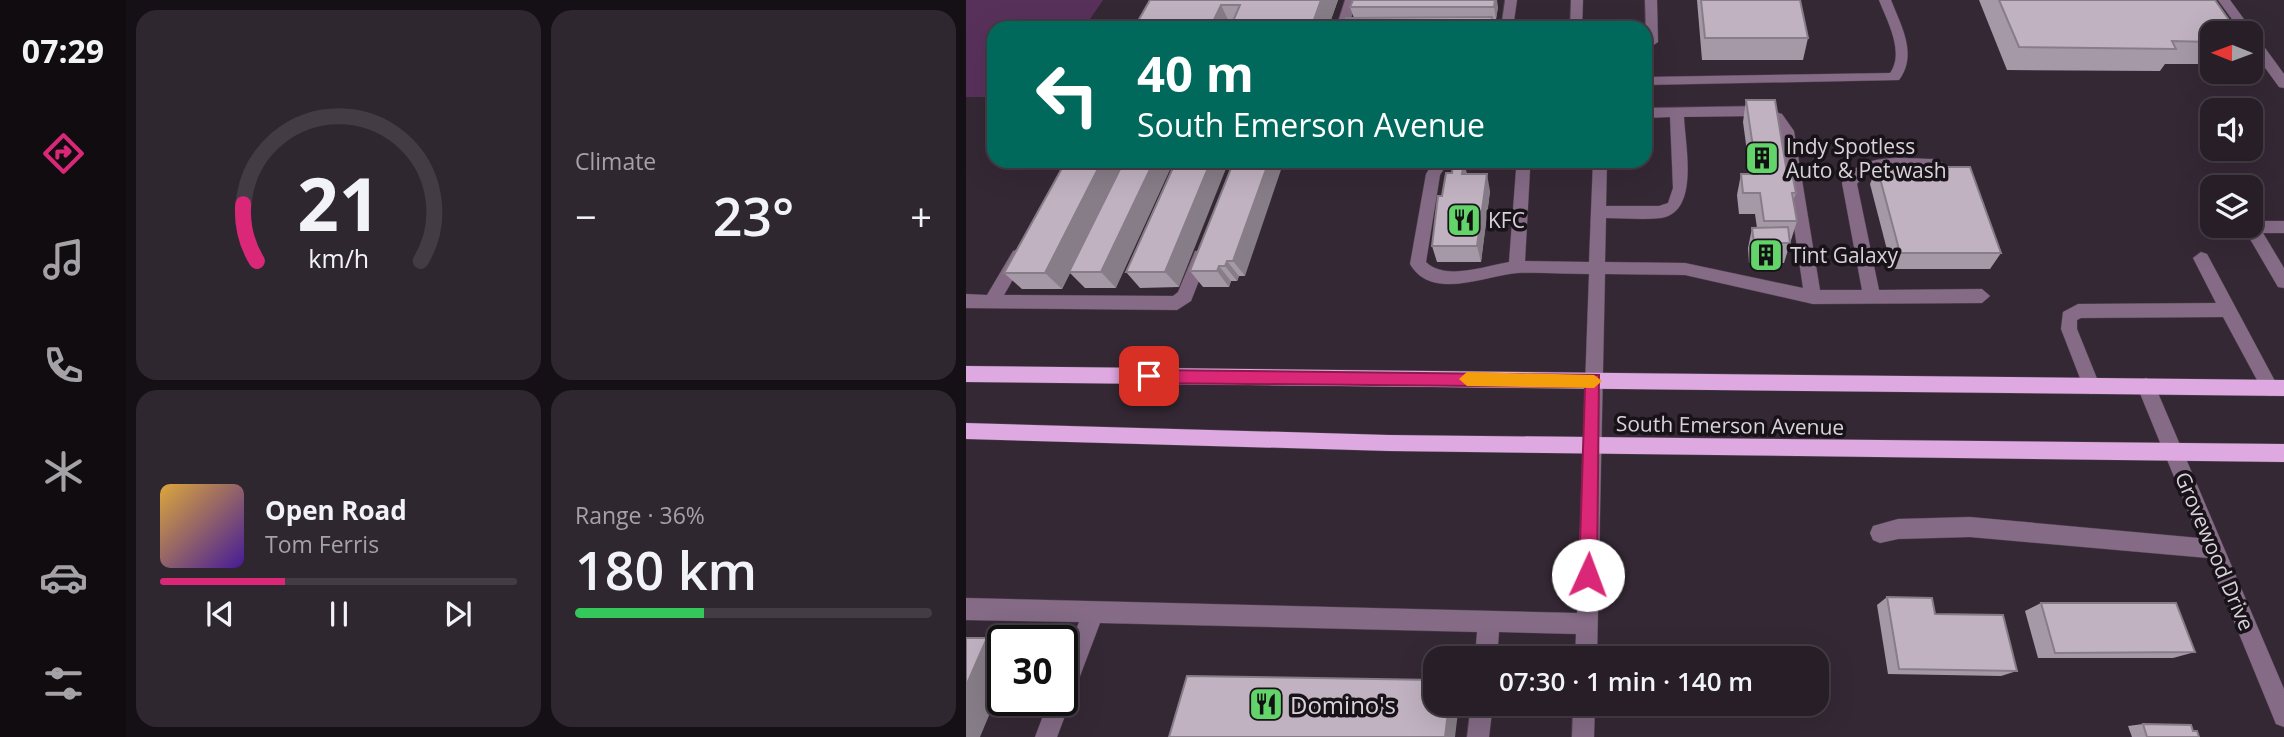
<!DOCTYPE html>
<meta charset="utf-8">
<style>
:root{--surface:#271e27;--page:#2f272f;--text:#f1f3f6;--muted:#a4a2a7;--line:#433c44;--accent:#db2777}
body{margin:0;font-family:"Open Sans",sans-serif;background:var(--page);color:var(--text);height:100vh;display:flex;flex-direction:column;font-size:26px;white-space:nowrap}
*{box-sizing:border-box;margin:0}
p{font-size:23px;color:var(--muted)}
.icon{flex:none;width:38px;height:38px;fill:none;stroke:currentColor;stroke-width:2;stroke-linecap:round;stroke-linejoin:round}
.map{position:relative;flex:1;overflow:hidden}
.details{display:flex;flex-direction:column;gap:10px;padding:10px;background:#151015;width:840px}
.details>*{flex:none}
.top-card{position:absolute;left:21px;top:21px;width:665px;height:147px;border-radius:21px;box-shadow:0 7px 28px #0002,0 0 0 2px var(--line);background:#00695c;color:#fff;overflow:hidden}
.needle{width:46px;rotate:271deg}
.controls{position:absolute;left:1234px;top:21px;display:grid;gap:14px}
.controls a{display:grid;place-items:center;width:63px;height:63px;border-radius:14px;background:var(--surface);box-shadow:0 7px 28px #0002,0 0 0 2px var(--line);font-size:35px}
.speed{position:absolute;left:21px;top:625px;display:flex;gap:14px;font-size:35px;font-weight:700;text-align:center}
.speed>*{display:grid;place-content:center;width:91px;height:91px;border-radius:50%;background:var(--surface);box-shadow:0 7px 28px #0002,0 0 0 2px var(--line);line-height:1}
.speed .limit{border:4px solid #111;border-radius:10px;background:#fff;color:#111}
.pin{position:absolute;display:grid;place-items:center;width:60px;height:60px;color:#fff;margin:-30px;border-radius:14px;box-shadow:0 4px 10px #0006}
.me{position:absolute;width:77px;margin:-38px;rotate:2deg;stroke-linejoin:round;filter:drop-shadow(0 0 5px #0008)}
.turn{display:flex;align-items:center;gap:24px;height:147px;padding:0 35px;font-size:32px}
.turn .icon{width:91px;height:91px;stroke-width:2.5}
.turn b{display:block;font-size:49px;line-height:60px}
.big{font-size:52px;font-weight:600;line-height:1.1}
.details .card{flex:1;display:flex;flex-direction:column;justify-content:center;gap:10px;min-width:0;padding:0 24px;border-radius:21px;background:var(--page)}
.details .dial{align-items:center;gap:0}
.dial svg{height:182px;overflow:visible;fill:none;stroke:var(--line);stroke-width:7;stroke-linecap:round;text-anchor:middle}
.dial text{fill:var(--text);stroke:none}
.song{display:flex;align-items:center;gap:21px}
.cover{width:84px;height:84px;border-radius:10px;background:linear-gradient(135deg,hsl(40 70% 55%),hsl(260 70% 35%))}
.played{height:7px;border-radius:4px;background:linear-gradient(90deg,var(--accent) 35%,var(--line) 35%)}
.keys{display:flex;justify-content:space-around;direction:ltr}
.heat{display:flex;justify-content:space-between;align-items:center;font-size:38px;direction:ltr}
.charge{height:10px;border-radius:5px;background:linear-gradient(90deg,#34c759 36%,var(--line) 0)}
.details .tiles{flex:1;display:grid;gap:10px;grid-template-columns:repeat(2,1fr)}
.trip{position:absolute;left:457px;top:646px;width:406px;height:70px;border-radius:21px;background:var(--surface);box-shadow:0 7px 28px #0002,0 0 0 2px var(--line);font-weight:600;line-height:70px;text-align:center}
main{display:flex;flex:1;min-height:0}
.dock{display:flex;flex-direction:column;width:126px;justify-content:space-around;align-items:center;background:#100c10;color:var(--muted)}
.dock .icon{width:49px;height:49px}
.dock .selected{color:var(--accent)}
.dock b{font-size:32px;color:var(--text)}
.map>svg:first-child{display:block}
.green{fill:#58315b}
.lines{fill:none;stroke-linecap:round;stroke-linejoin:round}
.minor-casing{stroke:#4f434f;stroke-width:1}
.major-casing{stroke:#4f434f;stroke-width:1}
.minor{fill:#856b86;fill-rule:evenodd}
.major{fill:#dea8e1;fill-rule:evenodd}
.wall{fill:#a699a7}
.shaded-wall{fill:#877d88}
.building{fill:#c1b2c2;stroke:#877d88;stroke-width:2}
.route{fill:#db2777;stroke:#8e194d;stroke-width:2}
.slow{fill:#f59e0b}
.labels{text-anchor:middle;dominant-baseline:central;stroke-width:7;stroke-linejoin:round;paint-order:stroke}
.poi-label{font-size:21px;fill:#dad2da;stroke:#181318;text-anchor:start}
.street-label{font-size:21px;fill:#dad2da;stroke:#181318}
.near-poi-label{font-size:24px;fill:#dad2da;stroke:#181318;text-anchor:start}
</style>
<main>
<nav class="dock">
<b>07:29</b>
<svg class="icon selected" aria-label="directions" viewBox="0 0 24 24"><path d="M12 3l9 9-9 9-9-9zM9 14v-3h6M13 9l2 2-2 2"/></svg>
<svg class="icon" aria-label="music" viewBox="0 0 24 24"><path d="M9 18V5l10-2v13"/><circle cx="6" cy="18" r="3"/><circle cx="16" cy="16" r="3"/></svg>
<svg class="icon" aria-label="phone" viewBox="0 0 24 24"><path d="M5 4h4l2 5-3 2q2 4 5 5l2-3 5 2v4C11 20 4 13 5 4z"/></svg>
<svg class="icon" aria-label="climate" viewBox="0 0 24 24"><path d="M12 3v18M4 7l16 10M4 17L20 7"/></svg>
<svg class="icon" aria-label="car" viewBox="0 0 24 24"><path d="M5 17H2v-5l4-1 3-4h7l3 4 3 1v5h-3M9 17h6M6 11h13"/><circle cx="7" cy="17" r="2"/><circle cx="17" cy="17" r="2"/></svg>
<svg class="icon" aria-label="filters" viewBox="0 0 24 24"><path d="M4 7h16M4 17h16"/><circle cx="9" cy="7" r="2"/><circle cx="15" cy="17" r="2"/></svg>
</nav>
<section class="details">
<div class="tiles">
<div class="card dial"><svg viewBox="0 0 100 80">
<path d="M14 69A42 42 0 1 1 86 69"/>
<path d="M14 69A42 42 0 0 1 8 44" stroke="#db2777"/>
<text x="50" y="56" font-size="32" font-weight="700">21</text>
<text x="50" y="72" font-size="11">km/h</text>
</svg></div>
<div class="card"><p>Climate</p>
<div class="heat"><a>−</a><b class="big">23°</b><a>+</a></div>
</div>
<div class="card">
<div class="song"><i class="cover"></i><div><b>Open Road</b><p>Tom Ferris</p></div></div>
<div class="played"></div>
<div class="keys"><svg class="icon" aria-label="previous" viewBox="0 0 24 24"><path d="M18 5L8 12l10 7zM5 5v14"/></svg><svg class="icon" aria-label="pause" viewBox="0 0 24 24"><path d="M8 5v14M16 5v14"/></svg><svg class="icon" aria-label="next" viewBox="0 0 24 24"><path d="M6 5l10 7-10 7zM19 5v14"/></svg></div>
</div>
<div class="card"><p>Range · 36%</p><b class="big">180 km</b><div class="charge"></div></div>
</div>
</section>
<div class="map">
<svg width="1318" height="737" viewBox="0 0 1318 737">
<rect width="100%" height="100%" fill="#342834"/>
<path class="green" d="M0,0H137L118,28H28V97H0Z"/>
<g class="lines">
<g class="minor-casing">
<g id="minor">
<path d="M379,0H391L382,28H370Z"/>
<path d="M539,0H551L547,28H535Z"/>
<path d="M605,0H617L616,28H604Z"/>
<path d="M679,0H691L692,42L686,46L680,42Z"/>
<path d="M913,0H925C935,26 952,54 933,80L679,85V77L924,73C939,52 921,21 913,0Z"/>
<path d="M1252,0H1264L1318,74V88L1313,87L1284,47V33H1276Z"/>
<path d="M792,106L816,114L828,131L854,290H896L876,183C896,150 938,159 971,159L978,164L976,168C949,175 910,155 891,184L913,290L1016,289L1024,296L1016,303L847,304L719,275L639,274L631,658H609L610,634L533,632L531,658H509L511,632L134,623L91,737H69L83,700H96V666L113,622L0,620V598L611,613L623,274C599,274 575,272 551,273C518,276 465,301 444,264L460,174L468,161H483L474,175L460,262C479,281 519,266 543,262L550,170L546,161H560L564,170L559,261L623,262L627,161H641L640,206H693L702,203L707,188L704,117L679,118V108ZM791,116L806,120L814,132L837,288L719,263L639,262L640,218C658,218 677,220 695,218C734,212 719,145 718,117Z"/>
<path d="M1285,221H1318V233H1297L1318,268V288L1312,287L1277,227L1284,226Z"/>
<path d="M53,249L61,255L38,295L207,296L212,292L229,251H241L243,255L225,301L211,310L0,308V294L21,295L47,251Z"/>
<path d="M1235,252L1241,254L1310,383L1313,388L1310,393L1304,396L1298,393L1257,317L1115,318L1111,320V329L1134,386L1131,391L1125,394L1119,391L1095,329L1097,312L1112,304L1250,303L1227,258Z"/>
<path d="M1180,378L1186,381L1189,386L1318,689V727L1310,724L1242,558L1004,537L932,539L914,543L907,540L904,533L907,526L932,519L1004,517L1233,538L1171,386L1174,381Z"/>
<path d="M505,704H527L523,737H501Z"/>
<path d="M607,704H629L628,737H606Z"/>
</g>
</g>
<g class="major-casing">
<g id="major">
<path d="M0,366L1318,380V396L0,382Z"/>
<path d="M0,423L423,435L1318,444V462L423,451L0,439Z"/>
</g>
</g>
<use href="#minor" class="minor"/>
<use href="#major" class="major"/>
</g>
<g class="wall">
<path d="M184,0H372L362,28H168Z"/>
<path d="M731,0H834L842,38L837,60H736Z"/>
<path d="M1013,0H1249L1246,33V64H1199L1194,71L1041,70Z"/>
<path d="M384,7H532L530,19L527,20L528,28L388,18Z"/>
<path d="M780,100L830,193L827,201L831,221L818,263H783L782,248L786,228H791L789,214H773L771,195L775,174H784L777,122Z"/>
<path d="M100,161L150,288H119L104,273L96,289H56L38,273Z"/>
<path d="M210,161L213,287L174,288L160,272Z"/>
<path d="M268,161L279,276H273L271,281H265L263,287H237L224,271Z"/>
<path d="M374,161H411L409,166L376,165Z"/>
<path d="M498,163L501,174L524,191L515,262H471L466,246L476,196Z"/>
<path d="M911,167L1035,253L1024,269H926L904,184Z"/>
<path d="M921,597L969,614L1051,671L1035,676L922,674L911,605Z"/>
<path d="M1075,603L1229,652L1207,658H1072L1059,611Z"/>
<path d="M1177,724L1227,731L1233,737H1166L1162,726Z"/>
</g>
<g class="shaded-wall">
<path d="M355,0H372L362,28H345Z"/>
<path d="M529,0H531L532,7L530,19L528,7Z"/>
<path d="M255,5L266,28H244Z"/>
<path d="M136,161H158L96,289L79,273Z"/>
<path d="M188,161H208L150,288L135,272Z"/>
<path d="M245,161H263L213,287L199,272Z"/>
<path d="M303,161H318L279,276L267,261Z"/>
<path d="M498,163L502,180L496,174Z"/>
<path d="M521,174L524,191L515,262L511,246Z"/>
<path d="M261,261L273,276L271,281L259,266Z"/>
<path d="M253,266L265,281L263,287L251,271Z"/>
<path d="M21,638L37,642V682L14,737H0V686Z"/>
<path d="M483,704H493L489,737H479Z"/>
</g>
<g class="building">
<path d="M184,0H355L345,28H264L274,5H255L244,28H168Z"/>
<path d="M387,0H529L528,7H384Z"/>
<path d="M735,0H834L842,38H739Z"/>
<path d="M1033,0H1249L1272,33H1246V42L1206,41L1210,49L1053,47Z"/>
<path d="M526,17L525,28H377L380,18Z"/>
<path d="M780,100H809L821,173H826L830,193H826L831,221H798L794,193H777L775,174H791Z"/>
<path d="M100,161H136L79,273H38Z"/>
<path d="M158,161H188L135,272H103Z"/>
<path d="M210,161H245L199,272H160Z"/>
<path d="M268,161H303L267,261H261L259,266H253L251,271H224Z"/>
<path d="M487,163H498L496,174H521L511,246H466L472,196H476L480,173H486Z"/>
<path d="M911,167H1004L1035,253H934Z"/>
<path d="M822,227L824,243H788L786,228Z"/>
<path d="M921,597L966,598L969,614L1037,615L1051,671L933,669Z"/>
<path d="M1075,603H1210L1229,652L1089,653Z"/>
<path d="M0,638H21L0,686Z"/>
<path d="M221,676L469,680V704H483L479,737H203Z"/>
<path d="M1177,724L1225,725L1227,731H1231L1233,737H1181Z"/>
</g>
<path class="route" d="M183,370L633,375L631,575L629,582L622,585L616,582L613,575L619,387L183,383L175,376Z"/>
<path class="slow" d="M501,372L628,375L636,381L628,388L501,386L493,379Z"/>
<defs>
<g id="building-square" transform="scale(1.75)"><rect x="-9" y="-9" width="18" height="18" rx="4" fill="#62d469" stroke="#181318"/><path d="M-4-6H4V6H1V3H-1V6H-4ZM-2.5-4.3h1.7v1.8h-1.7ZM.8-4.3h1.7v1.8H.8ZM-2.5-1h1.7V.8h-1.7ZM.8-1h1.7V.8H.8Z" fill="#111"/></g>
<g id="restaurant-square" transform="scale(1.75)"><rect x="-9" y="-9" width="18" height="18" rx="4" fill="#62d469" stroke="#181318"/><path d="M-5-6h1v4h1v-4h1v4h1v-4h1v5L-1.5 .5V6h-2V.5L-5-1ZM5-6V6H3V1.5H1.5Q1.5-4 5-6Z" fill="#111"/></g>
</defs>
<g fill-rule="evenodd">
<use href="#building-square" x="796" y="158"/>
<use href="#restaurant-square" x="498" y="220"/>
<use href="#building-square" x="800" y="255"/>
<use href="#restaurant-square" x="300" y="704"/>
</g>
<g class="labels">
<g class="poi-label">
<text x="820" y="146">Indy Spotless<tspan x="820" dy="24">Auto &amp; Pet wash</tspan></text>
<text x="522" y="220">KFC</text>
<text x="824" y="255">Tint Galaxy</text>
</g>
<g class="street-label">
<text transform="translate(764 425) rotate(1)">South Emerson Avenue</text>
<text transform="translate(1249 551) rotate(67)">Grovewood Drive</text>
</g>
<g class="near-poi-label">
<text x="324" y="704">Domino's</text>
</g>
</g>
</svg>
<div class="controls">
<a><svg class="needle" viewBox="-14 -14 28 28"><path d="M0-13l5 13h-10z" fill="#e53935"/><path d="M0 13l5-13h-10z" fill="#a4a2a7"/></svg></a>
<a><svg class="icon" aria-label="sound" viewBox="0 0 24 24"><path d="M4 9h4l5-4v14l-5-4H4zM17 9q2 3 0 6"/></svg></a>
<a><svg class="icon" aria-label="layers" viewBox="0 0 24 24"><path d="M12 4l9 5-9 5-9-5zM3 14l9 5 9-5"/></svg></a>
</div>
<div class="speed"><div class="limit">30</div></div>
<div class="pin" style="left:183px;top:376px;background:#d93025"><svg class="icon" aria-label="arrive" viewBox="0 0 24 24"><path d="M6 21V4h12l-3 4 3 4H6"/></svg></div>
<svg class="me" style="left:622px;top:575px" viewBox="-20 -20 40 40"><circle r="19" fill="#fff"/><path d="M0-13L10 11 0 6-10 11z" fill="#db2777"/></svg>
<div class="trip">07:30 · 1 min · 140 m</div>
<div class="top-card">
<div class="turn"><svg class="icon" aria-label="left" viewBox="0 0 24 24"><path d="M17 20v-9H6M10 6l-5 5 5 5"/></svg><div><b>40 m</b>South Emerson Avenue</div></div>
</div>
</div>
</main>
